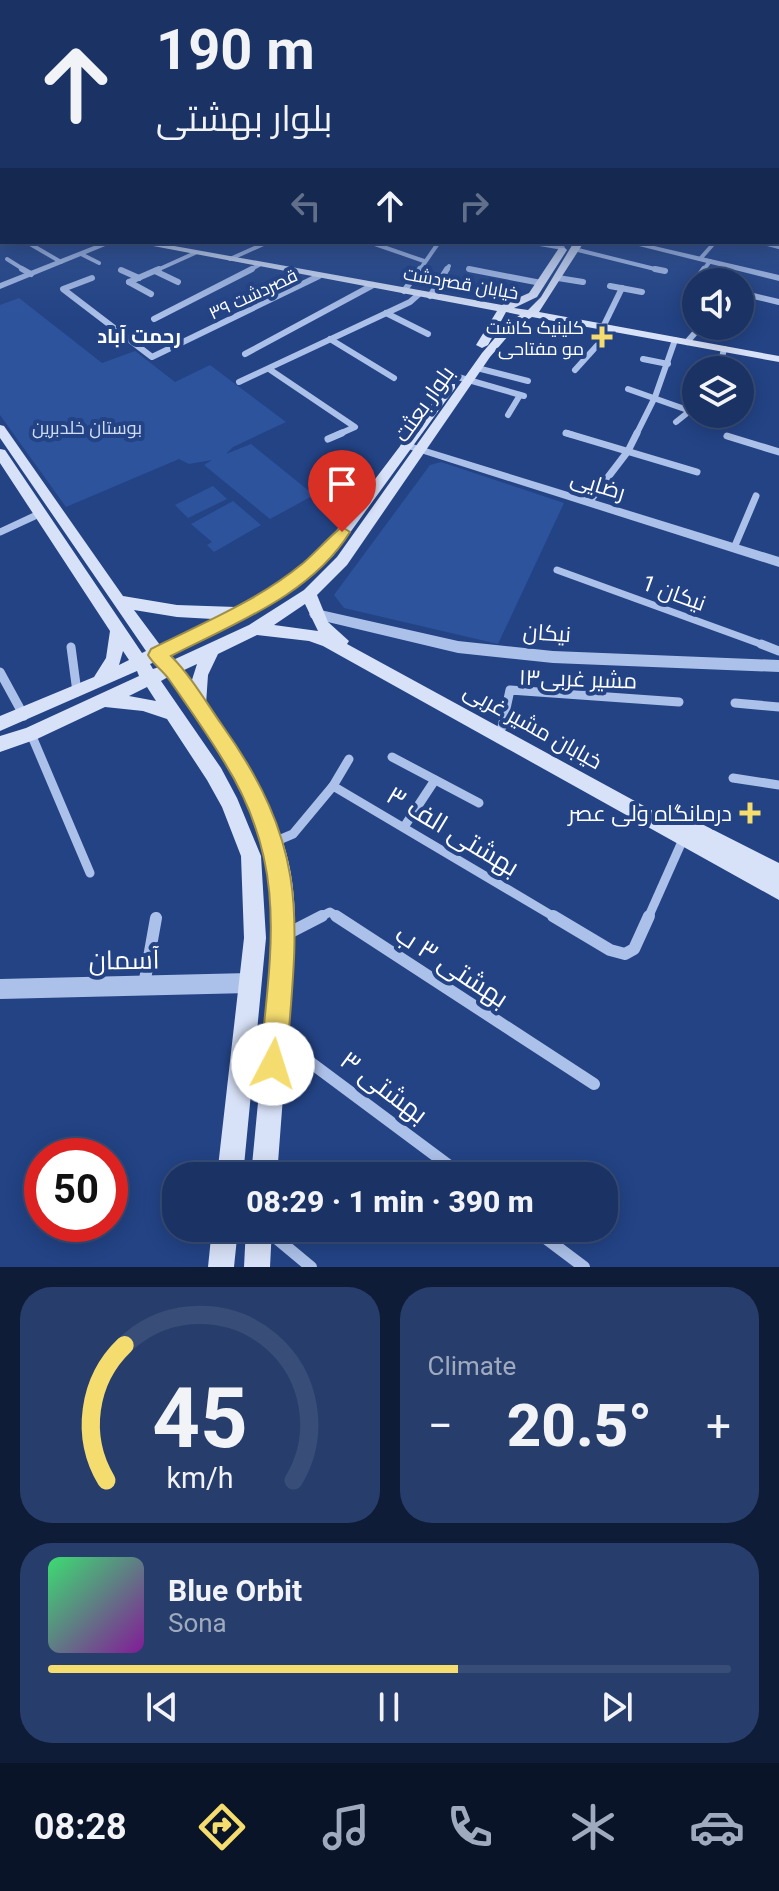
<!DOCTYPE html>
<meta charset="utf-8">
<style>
:root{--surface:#1a3264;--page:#273e6d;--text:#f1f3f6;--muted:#9faabf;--line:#384d78;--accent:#f4dc6f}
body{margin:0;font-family:Roboto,Cairo,sans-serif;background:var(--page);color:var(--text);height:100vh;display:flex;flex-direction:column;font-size:30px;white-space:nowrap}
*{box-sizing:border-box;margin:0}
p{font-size:26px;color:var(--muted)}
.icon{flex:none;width:44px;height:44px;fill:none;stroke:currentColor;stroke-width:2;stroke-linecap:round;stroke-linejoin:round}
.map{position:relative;height:1267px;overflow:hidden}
.drawer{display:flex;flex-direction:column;gap:20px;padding:20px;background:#0e1c37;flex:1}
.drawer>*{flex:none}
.guide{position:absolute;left:0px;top:0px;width:780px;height:244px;box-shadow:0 4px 20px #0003,0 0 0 2px var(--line);background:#1a3264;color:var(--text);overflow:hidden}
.tools{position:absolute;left:682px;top:268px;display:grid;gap:16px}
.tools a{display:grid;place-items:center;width:72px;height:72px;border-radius:50%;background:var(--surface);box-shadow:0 4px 20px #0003,0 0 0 2px var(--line);font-size:40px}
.speed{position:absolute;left:24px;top:1138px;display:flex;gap:16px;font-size:40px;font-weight:700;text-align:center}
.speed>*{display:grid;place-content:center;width:104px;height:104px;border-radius:50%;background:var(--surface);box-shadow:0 4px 20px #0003,0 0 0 2px var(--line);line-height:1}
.speed .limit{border:12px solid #d22;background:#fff;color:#111}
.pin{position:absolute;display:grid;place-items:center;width:68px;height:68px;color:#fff;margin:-82px -34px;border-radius:50% 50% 50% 0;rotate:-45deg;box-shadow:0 0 8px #0007}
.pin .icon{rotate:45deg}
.me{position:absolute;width:88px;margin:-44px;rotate:5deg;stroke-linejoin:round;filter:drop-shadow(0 0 6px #0008)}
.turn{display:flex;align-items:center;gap:28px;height:168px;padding:0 24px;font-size:36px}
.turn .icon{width:104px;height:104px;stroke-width:2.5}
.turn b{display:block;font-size:56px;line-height:68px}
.lanes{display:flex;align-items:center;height:76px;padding:0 24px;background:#0003;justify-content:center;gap:40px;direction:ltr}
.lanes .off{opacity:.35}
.big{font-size:60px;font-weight:800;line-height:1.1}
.drawer .card{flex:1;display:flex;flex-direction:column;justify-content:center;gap:12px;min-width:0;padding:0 28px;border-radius:32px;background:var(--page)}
.drawer .dial{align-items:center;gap:0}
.dial svg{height:208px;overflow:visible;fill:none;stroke:var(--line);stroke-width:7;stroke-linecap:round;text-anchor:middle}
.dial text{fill:var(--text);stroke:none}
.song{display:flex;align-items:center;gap:24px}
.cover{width:96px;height:96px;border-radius:12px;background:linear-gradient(135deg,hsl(140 70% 55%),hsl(290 70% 35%))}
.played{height:8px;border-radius:4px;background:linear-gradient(90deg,var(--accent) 60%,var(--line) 60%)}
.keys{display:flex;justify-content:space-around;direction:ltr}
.heat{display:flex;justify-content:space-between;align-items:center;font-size:44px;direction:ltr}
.drawer .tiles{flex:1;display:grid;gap:20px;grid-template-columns:1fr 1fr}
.card:last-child{grid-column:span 2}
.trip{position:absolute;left:162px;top:1162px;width:456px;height:80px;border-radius:32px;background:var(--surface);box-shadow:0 4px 20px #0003,0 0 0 2px var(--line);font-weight:800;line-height:80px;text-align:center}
.tab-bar{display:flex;height:128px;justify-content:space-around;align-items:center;background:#0a1428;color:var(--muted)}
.tab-bar .icon{width:56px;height:56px}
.tab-bar .on{color:var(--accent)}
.tab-bar b{font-size:36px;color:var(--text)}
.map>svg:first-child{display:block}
.green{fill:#2d539d}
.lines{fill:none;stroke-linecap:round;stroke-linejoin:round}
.minor-far4{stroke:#acc1e9;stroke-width:4}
.minor-far3{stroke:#acc1e9;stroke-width:6}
.minor-far2{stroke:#acc1e9;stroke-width:7}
.minor-far1{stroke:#acc1e9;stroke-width:9}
.minor{stroke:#acc1e9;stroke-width:12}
.tertiary{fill:#acc1e9;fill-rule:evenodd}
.secondary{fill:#d7e1f7;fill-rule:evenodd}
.route{fill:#f4dc6f;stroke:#9f8f48;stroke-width:2}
.poi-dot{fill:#f4dc6f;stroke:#234385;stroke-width:3}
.labels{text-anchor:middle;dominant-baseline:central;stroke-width:8;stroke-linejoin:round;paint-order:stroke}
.far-street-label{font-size:18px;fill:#fff;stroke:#234385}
.far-poi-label{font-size:18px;fill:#fff;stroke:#234385;text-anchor:end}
.far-park-label{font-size:18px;fill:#d0ddf7;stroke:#234385}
.far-neighbourhood-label{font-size:20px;font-weight:bold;fill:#fff;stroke:#234385}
.street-label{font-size:22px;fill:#fff;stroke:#234385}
.poi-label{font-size:22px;fill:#fff;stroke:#234385;text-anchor:end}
.near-street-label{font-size:26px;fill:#fff;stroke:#234385}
</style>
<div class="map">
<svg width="779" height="1267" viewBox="0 0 779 1267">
<rect width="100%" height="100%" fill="#234385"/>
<g class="green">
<path d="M19,298L102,363L135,351L175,382L210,365L286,422L233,447L226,454L251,444L314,495L270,519L204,465L212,460L189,464L179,459L66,507L0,415V305Z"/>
<path d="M441,462L564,503L498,644L344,608L334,595L430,465Z"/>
<path d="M213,486L227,499L188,518L175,505Z"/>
<path d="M233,501L261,525L214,552L207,545L212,542L191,524Z"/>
</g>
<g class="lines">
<g class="minor-far4">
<path d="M369,242L424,261"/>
<path d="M528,242L563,248"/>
<path d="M759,242L779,247"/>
<path d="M30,244L61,262"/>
<path d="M574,249L663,271"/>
<path d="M81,254L99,263"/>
<path d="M7,259L26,271"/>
<path d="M230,259L268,242"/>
<path d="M700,259L715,242"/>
<path d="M469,269L477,271"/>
<path d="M155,271L195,253"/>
<path d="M248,271L259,265"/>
<path d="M419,271L439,242"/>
<path d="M446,271L449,266"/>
<path d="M703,271L710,261"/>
</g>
<g class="minor-far3">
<path d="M22,269L31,274"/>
<path d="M469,269L541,283"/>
<path d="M655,269L665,271"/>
<path d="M121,270L139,278"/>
<path d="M155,271L178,282"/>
<path d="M92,278L63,289L152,357L319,276"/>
<path d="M558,278L583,282"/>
<path d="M129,282L159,269"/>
<path d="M129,282L151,294"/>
<path d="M610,286L642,292"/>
<path d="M691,287L704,269"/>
<path d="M404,291L420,269"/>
<path d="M745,294L779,302"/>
<path d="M430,296L447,269"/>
<path d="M386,313L428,334"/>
<path d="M154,319L252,269"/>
<path d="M603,327L622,288"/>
<path d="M330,339L394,378"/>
<path d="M687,342L701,326"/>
<path d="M245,354L373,285"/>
<path d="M643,359L668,364"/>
<path d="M477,368L528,381"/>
<path d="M269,369L355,427L337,435"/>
<path d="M575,370L612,329"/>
<path d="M719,370L724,349"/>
<path d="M458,377L524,396"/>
<path d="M239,382L410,302L419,294"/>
<path d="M628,389L696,413"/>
<path d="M508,415L520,395"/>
<path d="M676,422L691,410"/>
<path d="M566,433L573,435"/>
<path d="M636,435L655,397L675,340"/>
</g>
<g class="minor-far2">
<path d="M566,433L697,472"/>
<path d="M727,436L779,452"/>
<path d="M328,439L342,433"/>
<path d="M589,502L628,451L637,433"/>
<path d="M0,532L39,514"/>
<path d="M734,548L756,496"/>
<path d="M557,570L766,646"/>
</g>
<g class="minor-far1">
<path d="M761,644L779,651"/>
<path d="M71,647L77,692"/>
<path d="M0,672L24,716"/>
<path d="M735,703L779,707"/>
<path d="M502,727L510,690L679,702"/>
<path d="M31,734L90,873"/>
<path d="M392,757L479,803"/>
<path d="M733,778L779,785"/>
<path d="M333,786L349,759"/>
<path d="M404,827L435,780"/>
<path d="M274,842L293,834L333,786L556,918"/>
<path d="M318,918L330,912L340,918"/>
<path d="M648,918L684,837"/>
</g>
<g class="minor">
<path d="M336,916L594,1084"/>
<path d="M553,916L610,950L625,954L634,949L649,916"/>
<path d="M287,934L322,916"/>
<path d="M144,985L156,918"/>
<path d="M279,1039L463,1176"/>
<path d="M264,1228L311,1267"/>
<path d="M532,1228L584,1267"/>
</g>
<g class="tertiary">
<rect x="778" y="145" width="1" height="4"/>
<path d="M0,189H2L0,194Z"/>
<rect x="778" y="198" width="1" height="4"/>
<path d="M104,242H115L0,289V283Z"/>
<path d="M623,242H637L779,275V281Z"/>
<path d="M406,442L779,557V567L402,447L400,445Z"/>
<path d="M316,609L458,641L553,651L779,660V672L553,663L458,653L311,618L309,614Z"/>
<path d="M249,973L256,976L259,983L256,990L249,993L0,999V979Z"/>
</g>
<g class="secondary">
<path d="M0,214L2,215V221L0,220Z"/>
<path d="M132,242H152L502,305L529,293L559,248H565L567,250L537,297L514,308L528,310L541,297L574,242H584L539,312L779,356V362L532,317L515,328L490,357L347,565L317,595L328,622L349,641L347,644L666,818L668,814L675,811L682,814L779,863V900L323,646L309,641L257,635L218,654L208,675L206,704C236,747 266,791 283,842C302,898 294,960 289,1018C285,1070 281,1123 277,1176H251C256,1123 261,1070 267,1017C272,960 282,897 263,841C243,780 204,729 168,677L161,681L221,768L237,798L261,856L266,938L243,1176H217L244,938L241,856L222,807L207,780L167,719L143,711L105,707L37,739L0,752V736L26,728L139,676L137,671L0,731V716L94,677L106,658L110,631L0,463V449L5,450L142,653L146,651L0,438V425L4,426L123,596L177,605L236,607L271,590L323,548L447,384H455V388L333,556L281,598L169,655L173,660L249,625L304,590L337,557L482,353L507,324L520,315L506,312L488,345L482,348L476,345L497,311ZM305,604L318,631L274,625ZM134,610L177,617L213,619L160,645ZM123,651L129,660L119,665ZM155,662L159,667L153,669L150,664ZM197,664L191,683L182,671ZM147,687L156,701L129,696Z"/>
<path d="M212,1228H238L234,1267H208Z"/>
<path d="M246,1228H272L270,1267H244Z"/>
</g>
</g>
<linearGradient id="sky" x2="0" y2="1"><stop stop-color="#132549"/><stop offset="0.45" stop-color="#3f5b94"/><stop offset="1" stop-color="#3f5b94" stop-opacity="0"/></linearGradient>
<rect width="779" height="319" fill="url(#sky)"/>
<path class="route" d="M342,527L350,532C311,595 235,623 171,656C191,676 206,702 222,725C311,850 298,920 286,1064L283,1073L273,1077L264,1073L260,1064C271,949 289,864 223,760C206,732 187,705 168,678C162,670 153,664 148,655L151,649C203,623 257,601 302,564C311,557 337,529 342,527Z"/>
<g class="poi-dot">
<path d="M598 325h8v8h8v8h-8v8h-8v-8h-8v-8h8z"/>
<path d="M746 801h8v8h8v8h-8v8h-8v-8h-8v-8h8z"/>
</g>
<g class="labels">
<g class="far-street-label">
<text transform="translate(461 283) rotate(10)">خیابان قصردشت</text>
<text transform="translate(253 294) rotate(-25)">قصردشت ۳۹</text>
</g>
<g class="far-poi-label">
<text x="584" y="327">کلینیک کاشت<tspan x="584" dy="21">مو مفتاحی</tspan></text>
</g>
<g class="far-park-label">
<text x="87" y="427">بوستان خلدبرین</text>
</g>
<g class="far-neighbourhood-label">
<text x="139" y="336">رحمت آباد</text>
</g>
<g class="street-label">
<text transform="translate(424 404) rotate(-55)">بلوار بعثت</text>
<text transform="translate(598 485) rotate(17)">رضایی</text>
<text transform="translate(674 593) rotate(20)">نیکان 1</text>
<text transform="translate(547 633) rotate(4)">نیکان</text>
<text transform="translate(578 679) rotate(2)">مشیر غربی۱۳</text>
<text transform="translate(533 726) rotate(29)">خیابان مشیر غربی</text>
</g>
<g class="poi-label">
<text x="732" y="813">درمانگاه ولی عصر</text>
</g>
<g class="near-street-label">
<text transform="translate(453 831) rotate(31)">بهشتی الف ۳</text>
<text transform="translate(124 960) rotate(-1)">آسمان</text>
<text transform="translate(452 966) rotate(33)">بهشتی ۳ ب</text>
<text transform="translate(384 1087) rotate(37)">بهشتی ۳</text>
</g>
</g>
</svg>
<div class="tools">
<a><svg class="icon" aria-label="sound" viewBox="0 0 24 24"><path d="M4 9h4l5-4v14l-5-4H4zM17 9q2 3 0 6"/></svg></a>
<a><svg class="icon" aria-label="layers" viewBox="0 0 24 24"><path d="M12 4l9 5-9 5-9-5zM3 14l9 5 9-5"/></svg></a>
</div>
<div class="speed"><div class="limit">50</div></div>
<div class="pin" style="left:342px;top:532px;background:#d93025"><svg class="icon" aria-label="arrive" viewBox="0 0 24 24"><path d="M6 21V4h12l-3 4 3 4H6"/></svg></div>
<svg class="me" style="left:273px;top:1064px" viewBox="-20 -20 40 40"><circle r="19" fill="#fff"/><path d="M0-13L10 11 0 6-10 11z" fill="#f4dc6f"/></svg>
<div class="trip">08:29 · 1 min · 390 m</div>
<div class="guide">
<div class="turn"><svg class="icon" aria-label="ahead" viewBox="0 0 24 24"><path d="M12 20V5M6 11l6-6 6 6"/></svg><div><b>190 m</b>بلوار بهشتی</div></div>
<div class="lanes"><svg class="icon off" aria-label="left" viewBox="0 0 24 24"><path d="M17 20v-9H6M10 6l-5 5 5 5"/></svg><svg class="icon" aria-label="ahead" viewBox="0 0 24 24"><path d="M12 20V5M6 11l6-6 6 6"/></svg><svg class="icon off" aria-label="right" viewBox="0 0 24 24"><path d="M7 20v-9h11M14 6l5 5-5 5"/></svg></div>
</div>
</div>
<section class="drawer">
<div class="tiles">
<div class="card dial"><svg viewBox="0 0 100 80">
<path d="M14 69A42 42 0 1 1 86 69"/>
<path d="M14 69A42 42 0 0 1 21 17" stroke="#f4dc6f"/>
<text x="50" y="56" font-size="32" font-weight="700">45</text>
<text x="50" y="72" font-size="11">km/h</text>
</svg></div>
<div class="card"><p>Climate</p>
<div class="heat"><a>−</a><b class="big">20.5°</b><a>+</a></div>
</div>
<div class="card">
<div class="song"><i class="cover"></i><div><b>Blue Orbit</b><p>Sona</p></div></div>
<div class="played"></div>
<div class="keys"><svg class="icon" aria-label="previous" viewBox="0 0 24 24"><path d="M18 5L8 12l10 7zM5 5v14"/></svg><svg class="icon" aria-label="pause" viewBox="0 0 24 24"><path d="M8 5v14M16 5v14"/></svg><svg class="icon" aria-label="next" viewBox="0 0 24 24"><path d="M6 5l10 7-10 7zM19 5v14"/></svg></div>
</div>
</div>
</section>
<nav class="tab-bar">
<b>08:28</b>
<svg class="icon on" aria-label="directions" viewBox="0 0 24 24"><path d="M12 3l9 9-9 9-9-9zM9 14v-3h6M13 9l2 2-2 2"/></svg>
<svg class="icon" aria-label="music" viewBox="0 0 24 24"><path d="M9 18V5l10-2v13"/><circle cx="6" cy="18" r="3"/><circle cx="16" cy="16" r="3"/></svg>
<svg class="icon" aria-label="phone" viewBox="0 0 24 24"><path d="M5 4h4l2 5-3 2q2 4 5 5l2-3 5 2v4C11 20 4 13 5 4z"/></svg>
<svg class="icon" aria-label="climate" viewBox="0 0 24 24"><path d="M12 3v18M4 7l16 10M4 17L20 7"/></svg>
<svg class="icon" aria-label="car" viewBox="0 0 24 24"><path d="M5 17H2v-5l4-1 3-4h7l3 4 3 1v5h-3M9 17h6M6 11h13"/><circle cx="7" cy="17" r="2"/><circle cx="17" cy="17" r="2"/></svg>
</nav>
